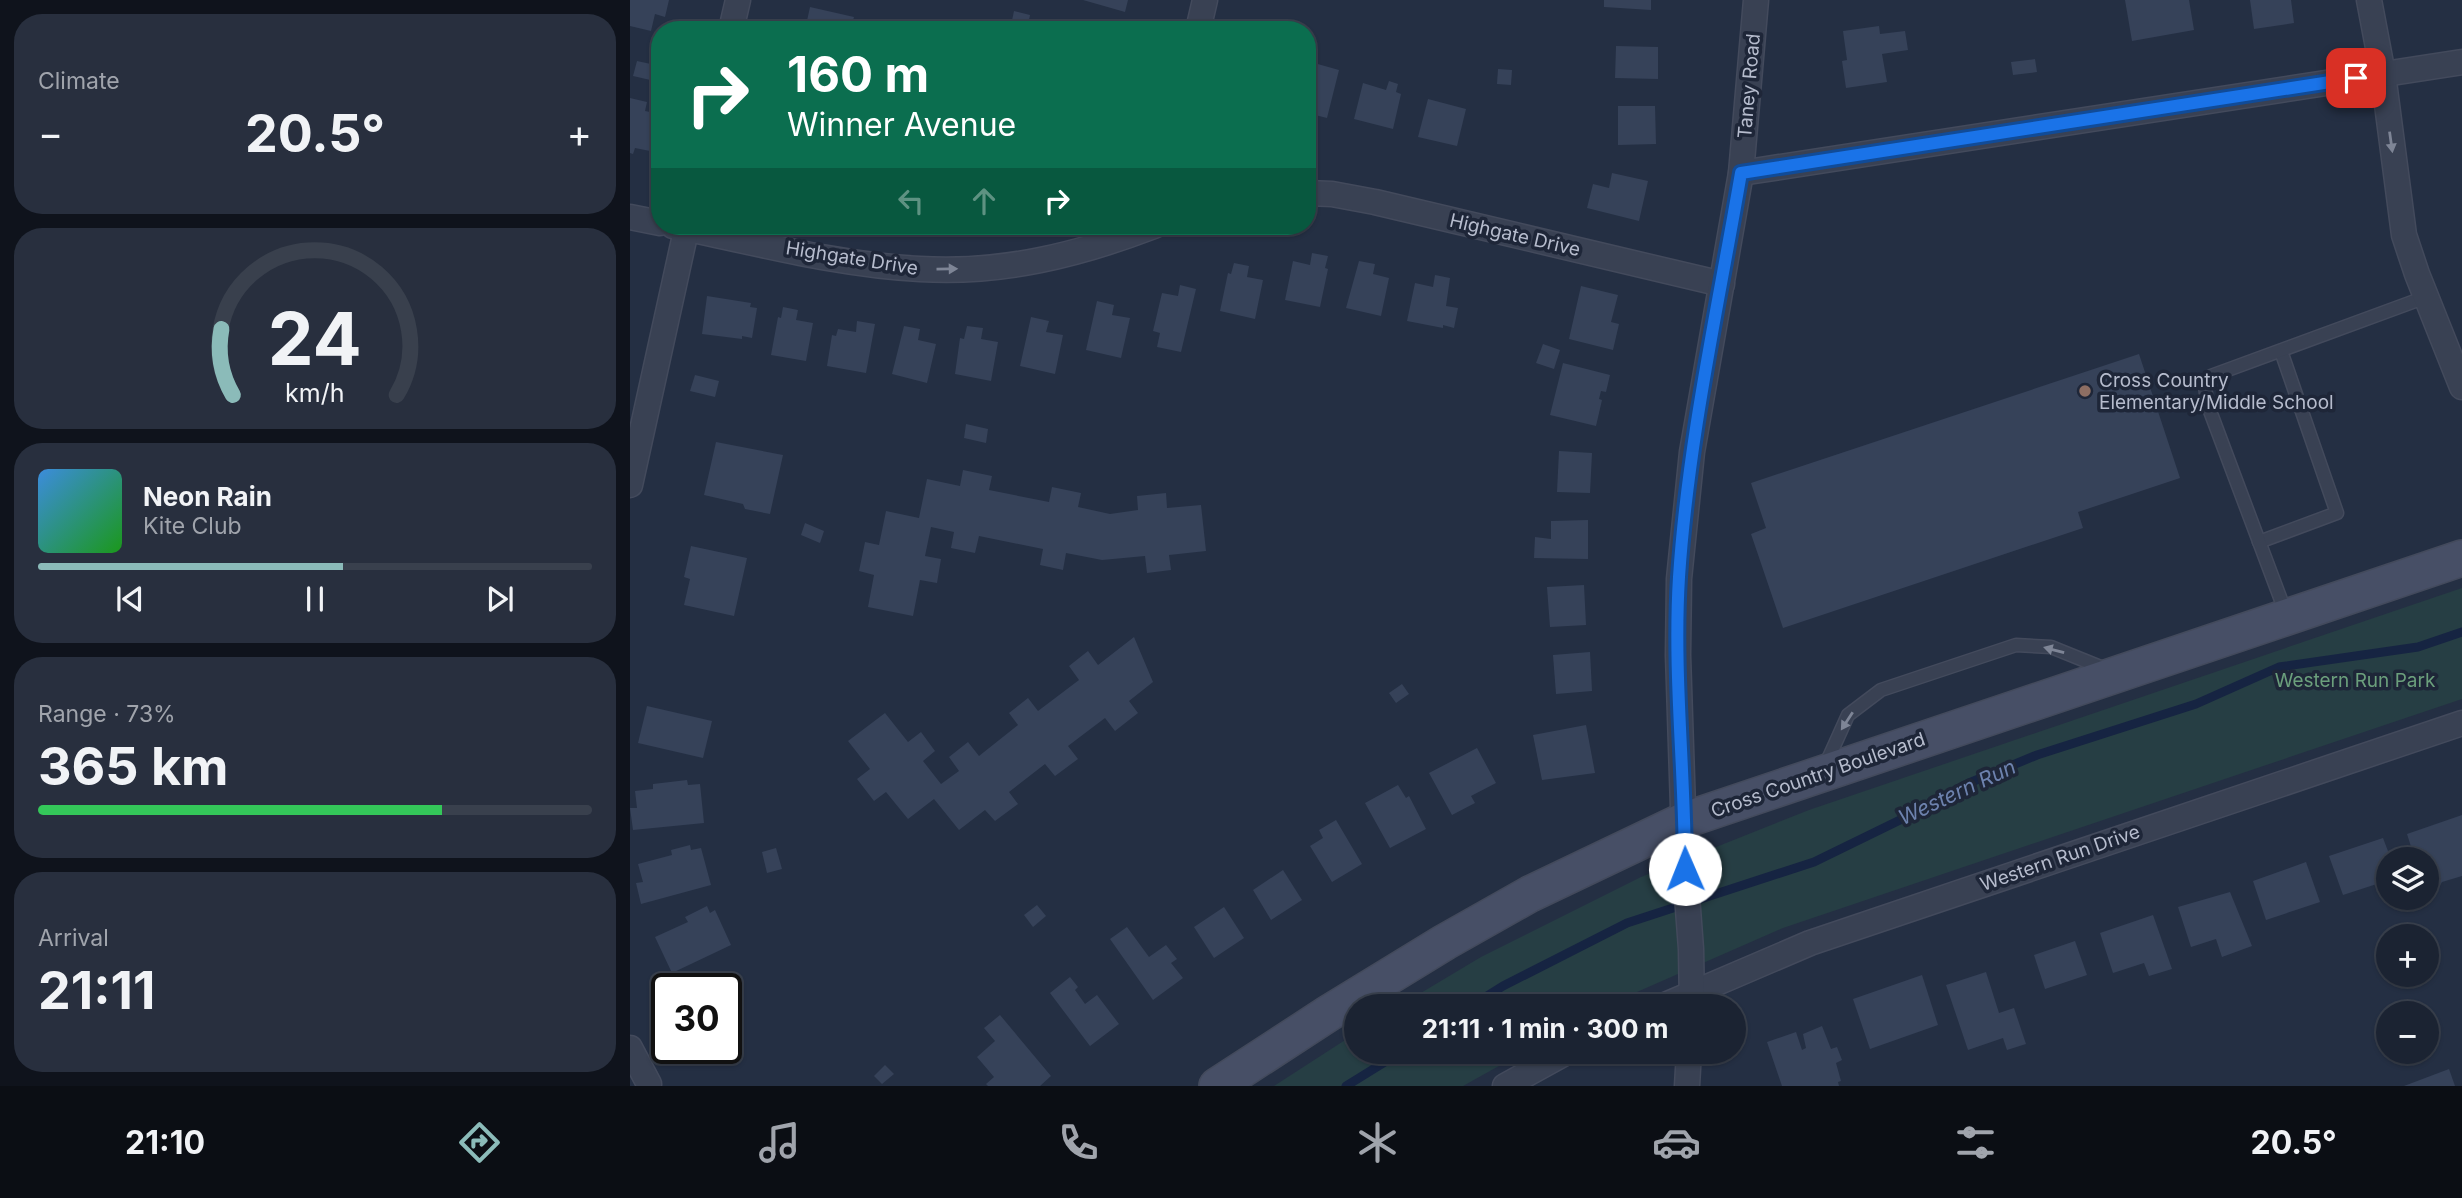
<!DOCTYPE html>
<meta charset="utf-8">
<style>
:root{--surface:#1b2332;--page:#282f3e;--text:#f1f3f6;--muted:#a0a4ac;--line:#39404d;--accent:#8bbbb9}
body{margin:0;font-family:Inter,sans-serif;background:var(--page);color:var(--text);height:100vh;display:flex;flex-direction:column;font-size:26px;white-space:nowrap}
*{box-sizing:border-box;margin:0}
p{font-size:23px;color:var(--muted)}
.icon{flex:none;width:38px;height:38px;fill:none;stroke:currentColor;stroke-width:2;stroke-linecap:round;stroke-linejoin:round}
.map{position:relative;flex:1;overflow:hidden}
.side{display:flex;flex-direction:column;gap:14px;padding:14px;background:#0f131c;width:630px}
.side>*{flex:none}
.top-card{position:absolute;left:21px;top:21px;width:665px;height:214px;border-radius:28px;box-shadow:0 2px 5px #0004,0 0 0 2px var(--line);background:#0b6e4f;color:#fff;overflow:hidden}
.controls{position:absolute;left:1746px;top:847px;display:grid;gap:14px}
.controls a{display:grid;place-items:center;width:63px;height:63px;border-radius:50%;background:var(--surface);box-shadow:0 2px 5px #0004,0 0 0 2px var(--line);font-size:35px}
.speed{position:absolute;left:21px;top:973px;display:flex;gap:14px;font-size:35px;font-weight:700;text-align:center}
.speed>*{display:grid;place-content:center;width:91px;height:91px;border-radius:50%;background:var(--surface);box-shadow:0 2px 5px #0004,0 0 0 2px var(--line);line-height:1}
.speed .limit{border:4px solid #111;border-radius:10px;background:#fff;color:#111}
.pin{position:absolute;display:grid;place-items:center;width:60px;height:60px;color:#fff;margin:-30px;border-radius:14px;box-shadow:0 4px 10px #0006}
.me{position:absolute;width:77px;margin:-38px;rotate:359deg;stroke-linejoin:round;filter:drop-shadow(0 0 5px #0008)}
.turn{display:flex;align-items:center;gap:24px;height:147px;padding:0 21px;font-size:32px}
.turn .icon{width:91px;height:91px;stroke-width:2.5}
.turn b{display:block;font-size:49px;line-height:60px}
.lanes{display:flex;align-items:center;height:66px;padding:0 21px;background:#0003;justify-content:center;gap:35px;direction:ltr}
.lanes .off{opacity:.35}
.big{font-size:52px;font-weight:700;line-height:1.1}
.side .widget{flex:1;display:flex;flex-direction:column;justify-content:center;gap:10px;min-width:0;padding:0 24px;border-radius:28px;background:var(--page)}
.side .dial{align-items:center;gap:0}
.dial svg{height:182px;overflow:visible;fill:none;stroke:var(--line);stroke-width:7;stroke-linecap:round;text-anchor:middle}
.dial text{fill:var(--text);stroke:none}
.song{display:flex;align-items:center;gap:21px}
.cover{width:84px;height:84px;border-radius:10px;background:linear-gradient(135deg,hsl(210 70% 55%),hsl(120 70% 35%))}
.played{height:7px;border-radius:4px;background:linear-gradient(90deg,var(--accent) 55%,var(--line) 55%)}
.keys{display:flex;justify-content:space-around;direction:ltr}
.heat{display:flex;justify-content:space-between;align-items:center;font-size:38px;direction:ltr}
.charge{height:10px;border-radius:5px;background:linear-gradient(90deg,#34c759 73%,var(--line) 0)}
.trip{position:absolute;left:714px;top:994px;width:402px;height:70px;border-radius:35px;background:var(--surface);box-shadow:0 2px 5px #0004,0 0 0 2px var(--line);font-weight:700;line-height:70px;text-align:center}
.tabs{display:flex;height:112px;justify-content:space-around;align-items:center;background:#0b0e14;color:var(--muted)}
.tabs .icon{width:49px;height:49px}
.tabs .current{color:var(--accent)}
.tabs b{font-size:32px;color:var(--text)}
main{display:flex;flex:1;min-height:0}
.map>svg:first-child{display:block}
.green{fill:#263e44}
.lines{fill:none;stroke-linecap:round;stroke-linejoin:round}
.stream{stroke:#162442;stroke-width:9}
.building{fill:#364259}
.lane-casing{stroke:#434a5c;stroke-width:15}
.street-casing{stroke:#434a5c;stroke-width:27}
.secondary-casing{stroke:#434a5c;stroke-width:38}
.lane{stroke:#394153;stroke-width:12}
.street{stroke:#394153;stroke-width:24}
.secondary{stroke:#474f66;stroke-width:35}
.oneway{fill:#7e8596}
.route-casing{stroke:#114b97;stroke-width:18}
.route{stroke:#1a73e8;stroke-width:12}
.education-dot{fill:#8d6e63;stroke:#1e2638;stroke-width:2.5}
.labels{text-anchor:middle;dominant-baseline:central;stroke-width:7;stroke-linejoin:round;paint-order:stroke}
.street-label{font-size:19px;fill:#b6bccd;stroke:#1e2638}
.poi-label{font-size:19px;fill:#b6bccd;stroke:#1e2638;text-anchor:start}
.park-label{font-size:19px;fill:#6b9f7c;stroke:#1e2638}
.water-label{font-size:21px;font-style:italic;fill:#6d82ae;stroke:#1e2638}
</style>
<main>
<section class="side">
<div class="widget"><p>Climate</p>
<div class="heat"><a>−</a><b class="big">20.5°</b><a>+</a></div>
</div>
<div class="widget dial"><svg viewBox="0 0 100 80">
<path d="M14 69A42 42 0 1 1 86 69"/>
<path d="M14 69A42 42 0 0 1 9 40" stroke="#8bbbb9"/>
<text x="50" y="56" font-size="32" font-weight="700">24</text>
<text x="50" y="72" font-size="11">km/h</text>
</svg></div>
<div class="widget">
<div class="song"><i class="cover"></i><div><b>Neon Rain</b><p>Kite Club</p></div></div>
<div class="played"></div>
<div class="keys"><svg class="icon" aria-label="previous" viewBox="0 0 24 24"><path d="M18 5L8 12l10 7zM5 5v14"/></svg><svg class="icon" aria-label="pause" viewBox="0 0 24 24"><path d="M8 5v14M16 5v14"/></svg><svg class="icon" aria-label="next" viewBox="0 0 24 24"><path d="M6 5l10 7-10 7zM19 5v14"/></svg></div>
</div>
<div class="widget"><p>Range · 73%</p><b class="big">365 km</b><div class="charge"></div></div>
<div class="widget"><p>Arrival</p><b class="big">21:11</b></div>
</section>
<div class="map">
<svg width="1832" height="1086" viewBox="0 0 1832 1086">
<rect width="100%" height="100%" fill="#242f43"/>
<g class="green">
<path d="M1832,588V699L1153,928L975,1006H769L851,957L1011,877L1179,810Z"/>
<path d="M726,1033V1052H894L833,1086H644Z"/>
</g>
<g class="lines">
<g class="stream">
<path d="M841,1006L873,986L997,923L1184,862L1270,820L1339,783L1407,755L1566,704L1649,667L1788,647L1832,632"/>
<path d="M716,1086L771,1052"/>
</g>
</g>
<g class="building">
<path d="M0,0H39L35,17L25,14L21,31L0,26Z"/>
<path d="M453,0H498L495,12Z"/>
<path d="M974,0H1021V10L974,7Z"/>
<path d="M1495,0H1559L1564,30L1502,41Z"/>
<path d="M1620,0H1661L1664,23L1624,29Z"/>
<path d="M180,7L224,17L221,27L226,30H175Z"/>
<path d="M384,11L400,15L397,30H380Z"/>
<path d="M1249,26L1250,34L1275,31L1278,50L1252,54L1257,82L1216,88L1212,61L1217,60L1213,31Z"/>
<path d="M986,46L1028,47V79L985,78Z"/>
<path d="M1405,59L1407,72L1383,75L1381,62Z"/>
<path d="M7,61L30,66L29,82L3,76Z"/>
<path d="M677,61L709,70L697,118L677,113Z"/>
<path d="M868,69L882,70L881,85L867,84Z"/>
<path d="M759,81L768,84L766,92L771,94L763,129L724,119L733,83L756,90Z"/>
<path d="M0,98L17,102L15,111L30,114V153L5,148L3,154L0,153Z"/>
<path d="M798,99L836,109L827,146L788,137Z"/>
<path d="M988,106H1025L1026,144L988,145Z"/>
<path d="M982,173L1018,181L1009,221L957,208L963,184L979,188Z"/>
<path d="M682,253L698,256L695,268L698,269L690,307L655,300L663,261L680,265Z"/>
<path d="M729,261L745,264L743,274L759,278L751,316L716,308Z"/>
<path d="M604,263L619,266L617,277L633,280L625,319L590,311L598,273L601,274Z"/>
<path d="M805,275L820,278L816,306L828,308L824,328L813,325V328L777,321L785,283L803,287Z"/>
<path d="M550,285L566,289L551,352L527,347L530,333L523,331L532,293L548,296Z"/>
<path d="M951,286L988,295L981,322L989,324L983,350L939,339Z"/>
<path d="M77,296L121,303L120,307L127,308L122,338L112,336V339L72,334Z"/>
<path d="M467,301L484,305L482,315L500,318L491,358L456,350Z"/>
<path d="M153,307L168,310L166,320L183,323L176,361L141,355L148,317L151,318Z"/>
<path d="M401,317L419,321L416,332L433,335L425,374L390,366Z"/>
<path d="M227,321L245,324L236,373L197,366L202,335L206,336L208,329L226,332Z"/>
<path d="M274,326L290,329L288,340L306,344L297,383L262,374Z"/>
<path d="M337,326L353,328L351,339L368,342L361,381L325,374L330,338L334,339Z"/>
<path d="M913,344L930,350L924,369L906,363Z"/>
<path d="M1509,354L1550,478L1448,512L1453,528L1153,628L1121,534L1136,528L1121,483Z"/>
<path d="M933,363L980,375L976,392L971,391L969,399L972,400L966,426L920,415Z"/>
<path d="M65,375L89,381L85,397L60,391Z"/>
<path d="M336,424L358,429L356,443L334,438Z"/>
<path d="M86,442L153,455L140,514L115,509L113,504L74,495Z"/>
<path d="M929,451L962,453L960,493L927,492Z"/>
<path d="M333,470L362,476L359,490L419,502L422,487L451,493L448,507L480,514L508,510L507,496L536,493L537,508L571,505L576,551L539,555L541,570L517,573L515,556L472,560L436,553L433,570L410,565L413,549L349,536L345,553L321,548L324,532L301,527L295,556L311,559L307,583L290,580L283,616L238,607L244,575L229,571L235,542L249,545L256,511L289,518L297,479L330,486Z"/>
<path d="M958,520V559L904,558L905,537L921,539V521Z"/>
<path d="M175,523L194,531L190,543L171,535Z"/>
<path d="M61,546L117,558L104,616L54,605L60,579L54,577Z"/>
<path d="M954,585L956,625L920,627L917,587Z"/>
<path d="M504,637L523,682L499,701L508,713L485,731L475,718L438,746L448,759L425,776L415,764L379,792L388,804L365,821L355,810L329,830L304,799L278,819L256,792L244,801L227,779L240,769L218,741L255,713L278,742L291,732L305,751L293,761L311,784L329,771L319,757L338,742L349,756L388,725L379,713L398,698L408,711L449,680L439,666L458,651L468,665Z"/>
<path d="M960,652L962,691L926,694L923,655Z"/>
<path d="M772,684L779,694L766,703L759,693Z"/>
<path d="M17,706L82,721L73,758L8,743Z"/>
<path d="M956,725L965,773L912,780L903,735Z"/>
<path d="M847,748L866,783L841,796L845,803L822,815L799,773Z"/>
<path d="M57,780L58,785L70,784L74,823L3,830L0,808H7L5,791L23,789V784Z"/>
<path d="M768,785L776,798L779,796L796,829L760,848L735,803Z"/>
<path d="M1832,815V876L1812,882L1809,887L1802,890L1797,887V859H1785L1777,834Z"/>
<path d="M706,820L732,864L702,882L680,846L693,838L689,830Z"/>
<path d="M1753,838L1761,859H1759V880L1713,895L1699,856Z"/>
<path d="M60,845L61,850L71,848L81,885L11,904L6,883L13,882L8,864L42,855L41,850Z"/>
<path d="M146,848L152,869L137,873L132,852Z"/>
<path d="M1676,862L1690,902L1636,920L1623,881Z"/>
<path d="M653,870L672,900L641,920L623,890Z"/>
<path d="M1600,892L1622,946L1592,957L1586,939L1561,947L1548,907Z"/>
<path d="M407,905L416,916L403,927L394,915Z"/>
<path d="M77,906L80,913L85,910L101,945L42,973L25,937L58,922L55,917Z"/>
<path d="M594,907L614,938L584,958L564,927Z"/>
<path d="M1523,915L1542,969L1519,976L1514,963L1483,973L1470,933Z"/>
<path d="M497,927L519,957L536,945L547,959L541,963L553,978L523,1000L480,939Z"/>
<path d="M1445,941L1457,975L1415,989L1404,955Z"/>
<path d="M1356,972L1369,1013L1384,1008L1396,1044L1377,1050L1373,1038L1338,1050L1316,985Z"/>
<path d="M1292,975L1308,1025L1240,1049L1223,999Z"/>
<path d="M440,977L448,987L445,990L455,1004L467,995L489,1024L460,1046L420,993Z"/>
<path d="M370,1015L421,1076L410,1086H358L356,1084L364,1077L347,1057L365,1041L354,1028Z"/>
<path d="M1192,1026L1201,1049L1207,1047L1212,1060L1206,1063L1211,1081L1208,1082L1209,1086H1152L1137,1042L1166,1032L1172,1050L1176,1048L1173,1034Z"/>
<path d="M255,1065L264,1074L252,1084L244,1076Z"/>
<path d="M1819,1069L1825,1086H1774Z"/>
</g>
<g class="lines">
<g class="lane-casing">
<g id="lane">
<path d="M1629,542L1707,513L1651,351"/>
<path d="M1657,616L1577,403L1575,385L1581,376L1796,297"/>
<path d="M1195,766L1218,715L1251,690L1386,645L1421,647L1478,670"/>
</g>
</g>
<g class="street-casing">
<g id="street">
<path d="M1739,0L1753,74L1774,235L1787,274L1832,387"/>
<path d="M101,30L108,0"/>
<path d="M568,30L575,0"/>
<path d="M1111,173L1832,62"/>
<path d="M677,193L702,194L745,202L1092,284"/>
<path d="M0,217L30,223"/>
<path d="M43,226C124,242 207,265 290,269C372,274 448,255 524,226"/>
<path d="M0,485L57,226"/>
<path d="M1033,1006L1180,943L1832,723"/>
<path d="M1062,1006L1061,949L1055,869L1048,655L1049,579L1062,452L1111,173L1126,0"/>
<path d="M0,1048L19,1084"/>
<path d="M875,1086L937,1052"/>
<path d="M1057,1086L1059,1052"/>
</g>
</g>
<g class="secondary-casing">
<path id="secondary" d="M587,1086L699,1013L815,942L900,894L1055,820L1832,558"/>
</g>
<use href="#lane" class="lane"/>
<use href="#street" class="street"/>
<use href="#secondary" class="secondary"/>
</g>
<defs><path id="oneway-solid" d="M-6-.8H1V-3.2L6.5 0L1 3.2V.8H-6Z" transform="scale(1.75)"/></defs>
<g class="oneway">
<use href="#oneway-solid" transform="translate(1761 142) rotate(82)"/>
<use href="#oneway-solid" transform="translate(317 269) rotate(-1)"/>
<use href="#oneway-solid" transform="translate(1424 650) rotate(-165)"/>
<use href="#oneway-solid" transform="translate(1217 721) rotate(123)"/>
</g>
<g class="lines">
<g class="route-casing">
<path id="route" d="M1055,869C1055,772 1043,674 1049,577C1058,441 1088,307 1111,173L1726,78"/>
</g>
<use href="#route" class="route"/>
</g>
<circle class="education-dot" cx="1455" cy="391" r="7"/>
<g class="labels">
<g class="street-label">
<text transform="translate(1119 86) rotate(-85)">Taney Road</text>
<text transform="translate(885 235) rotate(13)">Highgate Drive</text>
<text transform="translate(222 258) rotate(9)">Highgate Drive</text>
<text transform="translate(1188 775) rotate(-19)">Cross Country Boulevard</text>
<text transform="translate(1430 858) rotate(-19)">Western Run Drive</text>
</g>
<g class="poi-label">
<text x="1469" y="380">Cross Country<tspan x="1469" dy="22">Elementary/Middle School</tspan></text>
</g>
<g class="park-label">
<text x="1725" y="680">Western Run Park</text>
</g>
<g class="water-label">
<text transform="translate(1327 792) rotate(-25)">Western Run</text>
</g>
</g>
</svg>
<div class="controls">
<a><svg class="icon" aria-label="layers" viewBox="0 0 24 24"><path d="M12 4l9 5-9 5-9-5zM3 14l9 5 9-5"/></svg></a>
<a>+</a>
<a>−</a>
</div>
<div class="speed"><div class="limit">30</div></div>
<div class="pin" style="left:1726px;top:78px;background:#d93025"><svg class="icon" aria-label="arrive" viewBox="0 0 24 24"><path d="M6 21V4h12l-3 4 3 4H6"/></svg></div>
<svg class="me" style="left:1055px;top:869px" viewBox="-20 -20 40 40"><circle r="19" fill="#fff"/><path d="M0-13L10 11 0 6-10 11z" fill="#1a73e8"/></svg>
<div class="trip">21:11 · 1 min · 300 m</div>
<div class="top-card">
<div class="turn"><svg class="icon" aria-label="right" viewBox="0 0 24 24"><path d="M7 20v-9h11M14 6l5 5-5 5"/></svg><div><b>160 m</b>Winner Avenue</div></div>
<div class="lanes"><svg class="icon off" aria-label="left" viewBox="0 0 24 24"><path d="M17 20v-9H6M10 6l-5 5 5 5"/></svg><svg class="icon off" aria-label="ahead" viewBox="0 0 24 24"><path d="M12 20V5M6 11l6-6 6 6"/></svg><svg class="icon" aria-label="right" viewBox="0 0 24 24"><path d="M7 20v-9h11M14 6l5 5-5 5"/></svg></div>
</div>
</div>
</main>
<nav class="tabs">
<b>21:10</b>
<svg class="icon current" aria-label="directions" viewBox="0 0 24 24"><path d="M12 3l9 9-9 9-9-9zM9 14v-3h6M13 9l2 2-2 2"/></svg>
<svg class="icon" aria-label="music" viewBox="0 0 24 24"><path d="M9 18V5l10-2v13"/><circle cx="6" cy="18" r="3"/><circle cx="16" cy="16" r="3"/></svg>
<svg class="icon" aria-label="phone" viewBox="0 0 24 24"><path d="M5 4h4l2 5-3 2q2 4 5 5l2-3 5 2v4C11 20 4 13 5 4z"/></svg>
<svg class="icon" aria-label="climate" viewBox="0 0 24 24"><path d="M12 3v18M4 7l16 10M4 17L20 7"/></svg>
<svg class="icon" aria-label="car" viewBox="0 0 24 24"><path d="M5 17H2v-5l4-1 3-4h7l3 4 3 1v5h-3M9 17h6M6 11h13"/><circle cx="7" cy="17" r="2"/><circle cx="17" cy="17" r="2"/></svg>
<svg class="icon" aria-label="filters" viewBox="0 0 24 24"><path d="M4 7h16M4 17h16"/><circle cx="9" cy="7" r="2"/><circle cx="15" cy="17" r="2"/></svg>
<b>20.5°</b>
</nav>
